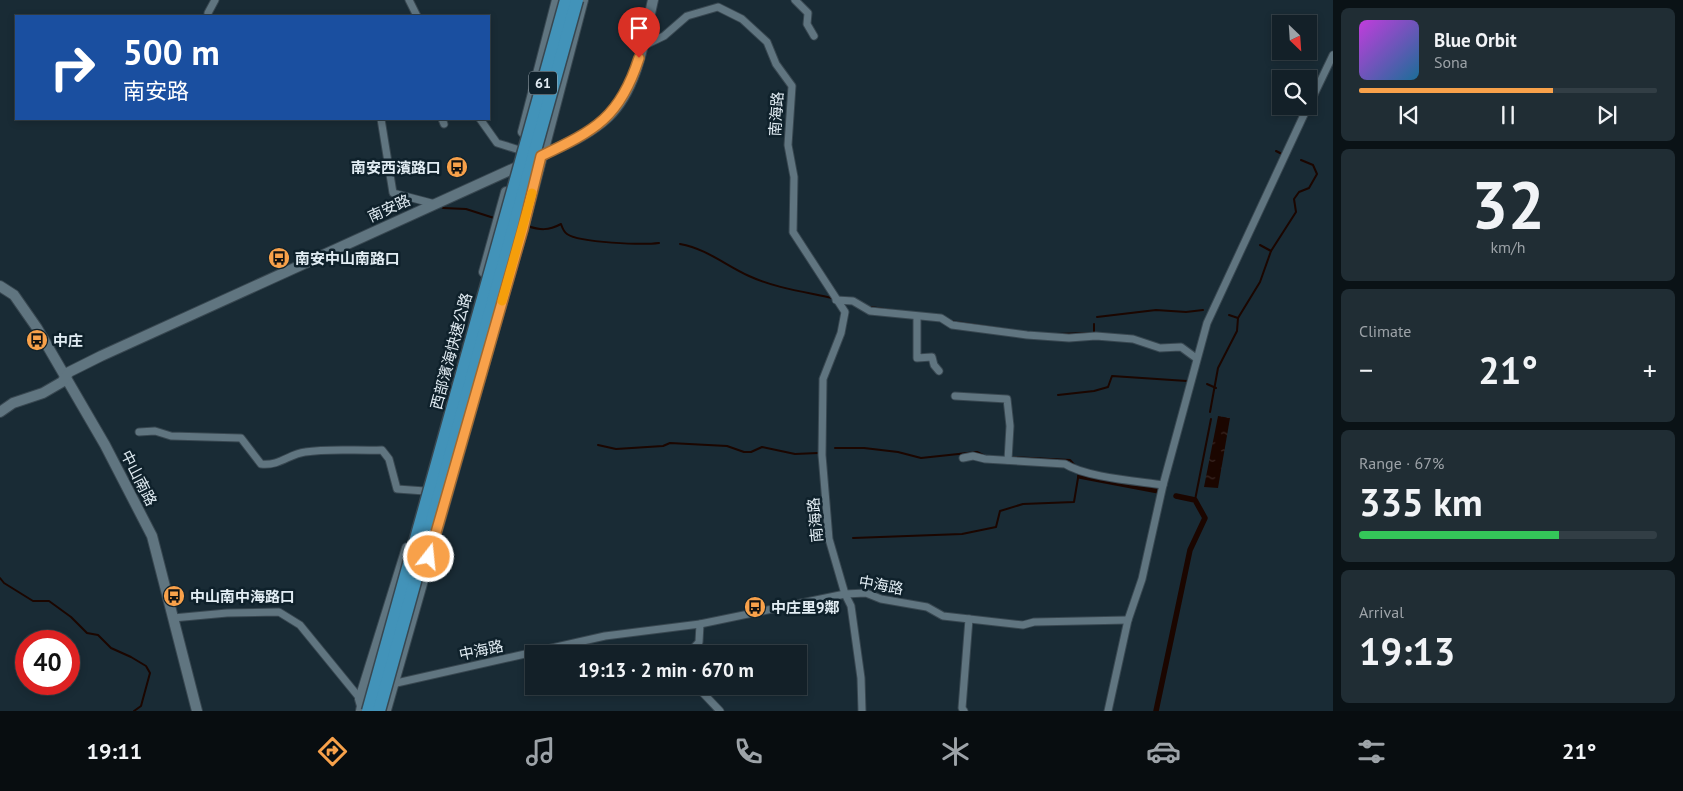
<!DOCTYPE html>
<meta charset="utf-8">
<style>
:root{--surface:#132028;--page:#202d34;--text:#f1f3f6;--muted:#9da3a8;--line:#323e45;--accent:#f8a14a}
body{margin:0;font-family:"PT Sans","Noto Sans TC",sans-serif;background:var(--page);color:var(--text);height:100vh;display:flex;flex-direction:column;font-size:19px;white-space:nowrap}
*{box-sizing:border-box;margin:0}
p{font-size:16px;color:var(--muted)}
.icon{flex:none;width:28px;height:28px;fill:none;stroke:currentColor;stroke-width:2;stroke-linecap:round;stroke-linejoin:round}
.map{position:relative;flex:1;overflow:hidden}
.sheet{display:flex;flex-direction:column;gap:8px;padding:8px;background:#0a1216;width:350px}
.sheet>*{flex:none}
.hud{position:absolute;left:15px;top:15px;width:475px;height:105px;border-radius:0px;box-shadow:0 2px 8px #0003,0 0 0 1px var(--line);background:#1a4fa0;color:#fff;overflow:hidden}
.needle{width:32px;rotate:155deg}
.buttons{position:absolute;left:1272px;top:15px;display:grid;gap:10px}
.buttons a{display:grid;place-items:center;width:45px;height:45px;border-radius:0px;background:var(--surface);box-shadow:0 2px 8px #0003,0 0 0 1px var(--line);font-size:25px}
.speed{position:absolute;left:15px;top:630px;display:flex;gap:10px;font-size:25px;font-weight:700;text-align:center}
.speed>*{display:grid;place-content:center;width:65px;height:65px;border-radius:50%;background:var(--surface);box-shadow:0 2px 8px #0003,0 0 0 1px var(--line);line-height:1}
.speed .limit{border:8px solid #d22;background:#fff;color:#111}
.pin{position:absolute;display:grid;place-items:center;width:42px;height:42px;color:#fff;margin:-51px -21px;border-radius:50% 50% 50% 0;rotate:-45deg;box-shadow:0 0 5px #0007}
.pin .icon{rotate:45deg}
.me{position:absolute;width:55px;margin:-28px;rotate:16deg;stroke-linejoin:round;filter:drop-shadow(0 0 4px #0008)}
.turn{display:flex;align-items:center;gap:18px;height:105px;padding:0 25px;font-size:22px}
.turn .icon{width:65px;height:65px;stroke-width:2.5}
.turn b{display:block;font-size:35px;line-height:42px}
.big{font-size:38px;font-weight:700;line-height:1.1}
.sheet .card{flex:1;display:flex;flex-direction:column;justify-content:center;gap:8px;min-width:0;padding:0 18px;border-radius:8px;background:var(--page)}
.sheet .dial{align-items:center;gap:0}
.dial b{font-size:65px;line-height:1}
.song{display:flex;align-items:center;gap:15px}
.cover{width:60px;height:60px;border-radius:8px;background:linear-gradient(135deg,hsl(290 70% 55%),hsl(200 70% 35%))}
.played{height:5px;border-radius:2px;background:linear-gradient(90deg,var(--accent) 65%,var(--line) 65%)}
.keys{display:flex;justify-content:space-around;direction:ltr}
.heat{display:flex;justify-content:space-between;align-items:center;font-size:28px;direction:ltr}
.charge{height:8px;border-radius:4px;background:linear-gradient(90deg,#34c759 67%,var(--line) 0)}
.trip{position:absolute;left:525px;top:645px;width:282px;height:50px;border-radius:0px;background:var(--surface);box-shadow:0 2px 8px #0003,0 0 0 1px var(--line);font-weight:700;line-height:50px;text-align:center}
.tabs{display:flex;height:80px;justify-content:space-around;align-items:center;background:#080d10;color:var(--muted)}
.tabs .icon{width:35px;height:35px}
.tabs .selected{color:var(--accent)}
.tabs b{font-size:22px;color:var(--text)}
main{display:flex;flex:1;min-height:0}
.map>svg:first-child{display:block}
.water{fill:url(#water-ripples)}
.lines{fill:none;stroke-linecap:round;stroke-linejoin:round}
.stream{stroke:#1b0600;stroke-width:2}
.canal{stroke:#1b0600;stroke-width:5.5}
.street-casing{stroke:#384750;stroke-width:9}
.secondary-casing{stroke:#384750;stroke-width:12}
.street{stroke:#607580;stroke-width:7}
.secondary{stroke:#607580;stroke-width:10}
.highway-bridge-casing{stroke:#384750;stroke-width:15;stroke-linecap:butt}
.highway-bridge{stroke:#4293b9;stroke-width:12}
.route-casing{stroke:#a16930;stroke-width:12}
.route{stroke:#f8a14a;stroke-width:9}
.slow{stroke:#f59e0b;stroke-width:9}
.labels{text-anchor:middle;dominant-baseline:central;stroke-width:5;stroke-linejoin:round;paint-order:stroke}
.shield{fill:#0f212b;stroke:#a2afb7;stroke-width:1}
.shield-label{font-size:14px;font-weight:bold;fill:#e1ecf3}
.street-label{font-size:15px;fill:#e1ecf3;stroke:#0f212b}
.poi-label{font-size:15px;font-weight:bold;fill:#e1ecf3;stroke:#0f212b;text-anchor:start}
</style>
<main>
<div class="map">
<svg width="1333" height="711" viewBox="0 0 1333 711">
<defs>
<pattern id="water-ripples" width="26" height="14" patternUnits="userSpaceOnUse" patternTransform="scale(1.25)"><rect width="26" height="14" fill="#1b0600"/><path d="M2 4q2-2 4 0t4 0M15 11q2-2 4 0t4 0" fill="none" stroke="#3c2a26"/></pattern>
</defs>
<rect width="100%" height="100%" fill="#192b35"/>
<path class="water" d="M1218,416L1230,418L1218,488L1204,487Z"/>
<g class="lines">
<g class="stream">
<path d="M1276,151L1282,154"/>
<path d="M443,208L466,209L494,218"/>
<path d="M527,226C540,230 548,231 561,224C562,227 564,232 567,234C580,243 643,245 659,243"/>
<path d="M680,244C707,249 725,265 749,276C775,288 805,292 832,298"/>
<path d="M1260,245L1271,251"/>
<path d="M870,307L899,311"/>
<path d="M1229,315L1238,318"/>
<path d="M1097,317L1156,310L1186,312L1203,310"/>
<path d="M950,321L1012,330"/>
<path d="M1056,334L1094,333V324"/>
<path d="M1207,384L1216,388"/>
<path d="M1058,395L1094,391L1108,387L1112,376L1187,381"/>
<path d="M1210,412L1218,368L1237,331L1238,318L1260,282L1271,251L1296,212L1294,199L1299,192L1309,188L1317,174L1313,165L1301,160"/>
<path d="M598,445L616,449L663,446L670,443L727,446L744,452H751L762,447L795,454L818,453"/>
<path d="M835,448H864L898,452L921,458L977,452L985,456"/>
<path d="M1011,457L1070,460L1077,468"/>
<path d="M1195,500L1211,419"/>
<path d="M853,538L962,534L996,527L1000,511L1023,504L1074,502L1079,472"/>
<path d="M0,578L4,583L33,601H49L71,617L87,633L98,635L111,648L131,657L146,666L150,673L141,706L134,711"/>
</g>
<g class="canal">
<path d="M1080,476L1159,491"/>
<path d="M1156,711L1190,550L1205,518L1195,500L1176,496"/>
</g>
<g class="street-casing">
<g id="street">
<path d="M409,0L417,16"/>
<path d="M795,0L808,13L807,24L814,36"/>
<path d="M208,16V13L215,0"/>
<path d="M643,46L664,36L687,16L718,7L742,19L767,42L776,64L792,86L788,145L794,177L793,232L845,312L841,333L823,379L822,455L829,539L845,594L851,606L861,678L862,711"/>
<path d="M1309,105L1333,55"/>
<path d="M381,119L393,193L435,204"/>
<path d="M442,119L444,124"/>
<path d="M480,119L497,143L526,152"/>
<path d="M836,300L853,301L870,311L941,318L952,325L1027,335L1069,338L1096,336L1133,339L1160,348L1181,347L1196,358"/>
<path d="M917,317V358L932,357L934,365L939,371"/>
<path d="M955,396L1007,399L1010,426L1008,460"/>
<path d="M139,432L155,431L171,436L241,438L261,464C280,466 289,454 305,452C330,448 357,451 382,450L389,459L397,489L425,491"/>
<path d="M963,458L973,456L985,459L1065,464C1085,477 1137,481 1163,485"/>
<path d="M173,618L227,613L279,612L300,625L362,701"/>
<path d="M688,654L699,642L700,624"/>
<path d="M392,684L605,636L700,624L845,594L866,593L881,599L927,607L943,616L1023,625L1034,622L1128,620"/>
<path d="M700,686L701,691L720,711"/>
<path d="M964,711L962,708L969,619"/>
<path d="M1108,711L1128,620L1142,579L1163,485L1207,323L1308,106"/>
</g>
</g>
<g class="secondary-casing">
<g id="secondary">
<path d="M523,132L557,0"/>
<path d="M484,272L506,192"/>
<path d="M0,286L14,295L37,328L105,445L152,536L197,711"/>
<path d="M0,412L13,403L43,393L62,382L69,372L101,356L541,156C564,145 589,135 608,117C638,88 644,39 653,0"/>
<path d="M386,710L523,229L583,0"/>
<path d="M361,711L362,706L360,699L407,548"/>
</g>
</g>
<use href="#street" class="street"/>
<use href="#secondary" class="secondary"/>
<g class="highway-bridge-casing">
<g id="highway-bridge">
<path d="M368,711L566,0"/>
<path d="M379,711L577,0"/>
</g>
</g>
<use href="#highway-bridge" class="highway-bridge"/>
</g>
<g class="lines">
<g class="route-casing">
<path id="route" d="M429,557L523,229L541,156C596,130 620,117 639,58"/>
</g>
<use href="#route" class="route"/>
<path class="slow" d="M502,301L532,193"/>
</g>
<defs>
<g id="bus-disc" transform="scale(1.125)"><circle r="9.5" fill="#f8a14a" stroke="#0f212b"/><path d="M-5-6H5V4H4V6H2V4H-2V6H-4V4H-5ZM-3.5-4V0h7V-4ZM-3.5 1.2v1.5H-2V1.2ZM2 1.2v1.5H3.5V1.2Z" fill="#111"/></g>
</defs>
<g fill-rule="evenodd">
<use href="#bus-disc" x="457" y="167"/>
<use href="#bus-disc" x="279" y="258"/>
<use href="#bus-disc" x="37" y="340"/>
<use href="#bus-disc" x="174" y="596"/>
<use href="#bus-disc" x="755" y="607"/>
</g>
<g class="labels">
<rect class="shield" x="529" y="71.5" width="28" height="23" rx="4"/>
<g class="shield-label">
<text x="543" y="83">61</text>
</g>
<g class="street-label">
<text transform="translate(776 114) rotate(-86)">南海路</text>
<text transform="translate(389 208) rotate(-24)">南安路</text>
<text transform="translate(451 351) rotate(-75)">西部濱海快速公路</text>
<text transform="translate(139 478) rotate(63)">中山南路</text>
<text transform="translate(815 520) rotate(-95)">南海路</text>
<text transform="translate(881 585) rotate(10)">中海路</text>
<text transform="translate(481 650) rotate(-12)">中海路</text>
</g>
<g class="poi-label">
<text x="441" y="167" text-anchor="end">南安西濱路口</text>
<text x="295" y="258">南安中山南路口</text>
<text x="53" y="340">中庄</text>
<text x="190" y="596">中山南中海路口</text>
<text x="771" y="607">中庄里9鄰</text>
</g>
</g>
</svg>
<div class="buttons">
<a><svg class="needle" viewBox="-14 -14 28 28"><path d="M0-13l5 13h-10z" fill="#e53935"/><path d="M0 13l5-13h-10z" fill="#9da3a8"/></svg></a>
<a><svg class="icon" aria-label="search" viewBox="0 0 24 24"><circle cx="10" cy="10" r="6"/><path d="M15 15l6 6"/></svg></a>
</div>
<div class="speed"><div class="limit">40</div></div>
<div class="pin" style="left:639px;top:58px;background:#d93025"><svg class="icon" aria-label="arrive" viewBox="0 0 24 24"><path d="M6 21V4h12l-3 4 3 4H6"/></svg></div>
<svg class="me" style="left:429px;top:557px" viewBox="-20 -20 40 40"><circle r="17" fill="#f8a14a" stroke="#fff" stroke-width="3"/><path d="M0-11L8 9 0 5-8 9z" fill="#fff"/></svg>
<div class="trip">19:13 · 2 min · 670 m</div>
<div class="hud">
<div class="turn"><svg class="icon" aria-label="right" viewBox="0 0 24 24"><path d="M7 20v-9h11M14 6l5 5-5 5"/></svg><div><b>500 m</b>南安路</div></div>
</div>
</div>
<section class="sheet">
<div class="card">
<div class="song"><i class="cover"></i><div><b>Blue Orbit</b><p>Sona</p></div></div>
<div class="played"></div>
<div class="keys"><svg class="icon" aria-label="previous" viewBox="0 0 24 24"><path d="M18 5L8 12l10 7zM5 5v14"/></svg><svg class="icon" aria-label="pause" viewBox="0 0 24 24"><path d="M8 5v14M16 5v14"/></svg><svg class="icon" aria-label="next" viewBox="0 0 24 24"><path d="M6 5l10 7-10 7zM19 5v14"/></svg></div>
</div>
<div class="card dial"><b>32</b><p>km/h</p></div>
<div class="card"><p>Climate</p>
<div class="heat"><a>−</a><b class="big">21°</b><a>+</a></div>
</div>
<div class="card"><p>Range · 67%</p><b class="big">335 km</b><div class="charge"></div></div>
<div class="card"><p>Arrival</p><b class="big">19:13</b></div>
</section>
</main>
<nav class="tabs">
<b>19:11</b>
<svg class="icon selected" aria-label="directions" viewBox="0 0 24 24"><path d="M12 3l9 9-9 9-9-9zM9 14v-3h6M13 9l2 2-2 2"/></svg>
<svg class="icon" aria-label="music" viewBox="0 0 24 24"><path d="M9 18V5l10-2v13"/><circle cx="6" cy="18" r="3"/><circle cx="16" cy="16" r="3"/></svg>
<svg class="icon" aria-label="phone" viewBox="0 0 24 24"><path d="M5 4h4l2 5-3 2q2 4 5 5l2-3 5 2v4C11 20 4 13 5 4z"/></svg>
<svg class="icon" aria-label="climate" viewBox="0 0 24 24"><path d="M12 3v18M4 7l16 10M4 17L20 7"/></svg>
<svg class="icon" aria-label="car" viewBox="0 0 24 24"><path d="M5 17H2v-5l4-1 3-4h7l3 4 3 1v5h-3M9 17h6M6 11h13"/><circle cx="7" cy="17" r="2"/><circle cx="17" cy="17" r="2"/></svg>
<svg class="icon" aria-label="filters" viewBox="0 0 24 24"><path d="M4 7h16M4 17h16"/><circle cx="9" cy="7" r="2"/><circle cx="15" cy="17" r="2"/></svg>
<b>21°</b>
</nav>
